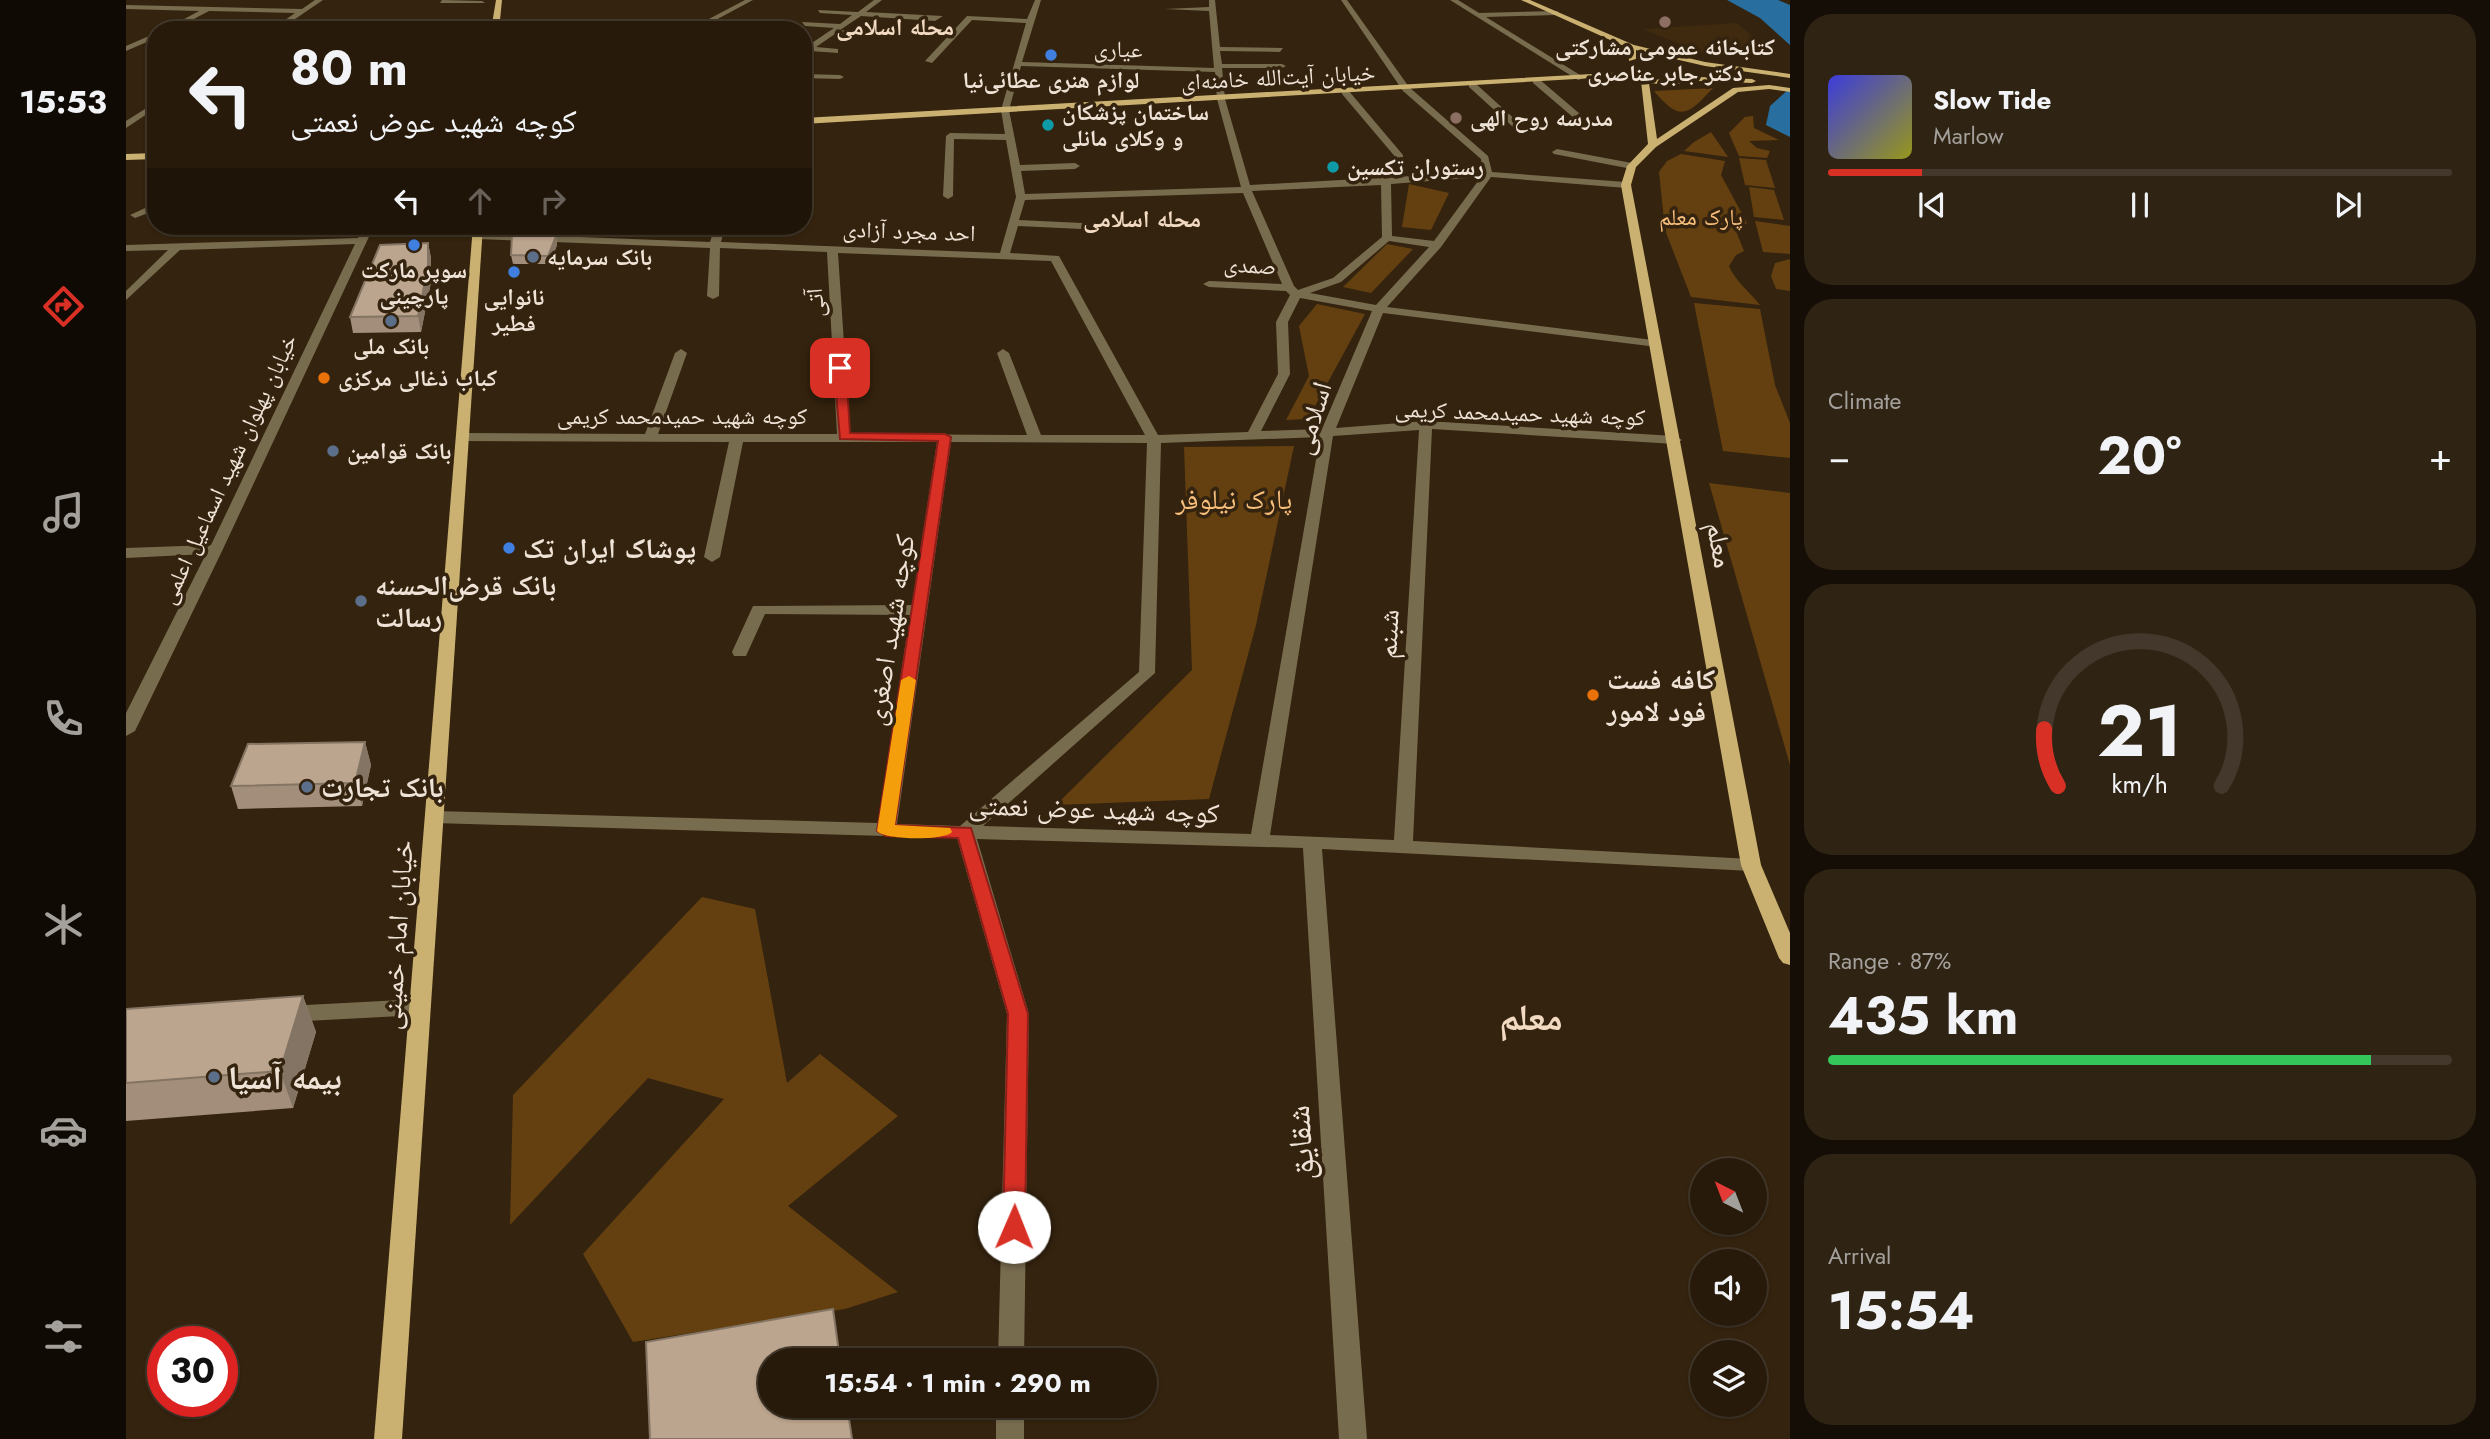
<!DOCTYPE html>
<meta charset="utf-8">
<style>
:root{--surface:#271a0a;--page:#2f2313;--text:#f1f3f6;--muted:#a4a19c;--line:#43382b;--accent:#d93025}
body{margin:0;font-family:Jost,"Noto Naskh Arabic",sans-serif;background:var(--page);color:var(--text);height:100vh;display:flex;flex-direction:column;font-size:26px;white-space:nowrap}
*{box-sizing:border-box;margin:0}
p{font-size:23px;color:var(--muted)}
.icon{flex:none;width:38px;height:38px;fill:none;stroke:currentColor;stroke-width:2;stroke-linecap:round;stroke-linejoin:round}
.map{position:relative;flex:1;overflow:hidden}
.details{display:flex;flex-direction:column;gap:14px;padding:14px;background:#150e06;width:700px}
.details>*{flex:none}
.banner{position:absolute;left:21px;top:21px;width:665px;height:214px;border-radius:28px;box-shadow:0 2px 5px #0004,0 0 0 2px var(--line);background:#271a0a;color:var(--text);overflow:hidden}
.needle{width:46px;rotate:318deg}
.fabs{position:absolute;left:1564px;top:1158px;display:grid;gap:14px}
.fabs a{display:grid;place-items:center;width:77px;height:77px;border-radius:50%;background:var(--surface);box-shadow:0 2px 5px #0004,0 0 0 2px var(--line);font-size:35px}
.speed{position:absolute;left:21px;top:1326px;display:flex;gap:14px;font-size:35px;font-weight:700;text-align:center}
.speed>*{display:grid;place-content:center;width:91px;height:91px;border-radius:50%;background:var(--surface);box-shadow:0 2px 5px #0004,0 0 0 2px var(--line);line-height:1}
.speed .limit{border:10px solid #d22;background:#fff;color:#111}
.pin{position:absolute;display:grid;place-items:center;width:60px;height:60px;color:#fff;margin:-30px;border-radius:14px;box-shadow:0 4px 10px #0006}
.me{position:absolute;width:77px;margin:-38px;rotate:1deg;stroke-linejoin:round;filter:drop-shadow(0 0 5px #0008)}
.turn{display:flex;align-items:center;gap:24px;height:147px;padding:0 28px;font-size:32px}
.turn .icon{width:91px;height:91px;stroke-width:2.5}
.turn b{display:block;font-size:49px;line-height:60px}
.lanes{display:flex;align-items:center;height:66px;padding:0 28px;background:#0003;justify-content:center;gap:35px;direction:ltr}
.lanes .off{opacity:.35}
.big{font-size:52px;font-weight:700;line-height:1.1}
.details .tile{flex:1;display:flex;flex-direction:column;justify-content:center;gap:10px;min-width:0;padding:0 24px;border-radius:28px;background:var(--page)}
.details .dial{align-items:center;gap:0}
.dial svg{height:182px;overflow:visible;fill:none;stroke:var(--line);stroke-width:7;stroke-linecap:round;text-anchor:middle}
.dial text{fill:var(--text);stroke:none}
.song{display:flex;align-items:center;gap:21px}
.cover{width:84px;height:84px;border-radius:10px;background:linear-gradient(135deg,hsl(240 70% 55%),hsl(60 70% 35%))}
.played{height:7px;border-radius:4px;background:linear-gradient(90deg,var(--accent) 15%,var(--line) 15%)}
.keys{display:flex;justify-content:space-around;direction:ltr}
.heat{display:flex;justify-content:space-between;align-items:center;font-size:38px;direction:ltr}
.charge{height:10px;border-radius:5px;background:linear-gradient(90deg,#34c759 87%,var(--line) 0)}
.trip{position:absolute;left:632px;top:1348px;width:399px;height:70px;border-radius:35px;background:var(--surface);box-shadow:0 2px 5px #0004,0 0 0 2px var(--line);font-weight:700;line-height:70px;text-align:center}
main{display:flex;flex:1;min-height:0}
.tabs{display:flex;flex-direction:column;width:126px;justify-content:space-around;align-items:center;background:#100a04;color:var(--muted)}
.tabs .icon{width:49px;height:49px}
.tabs .on{color:var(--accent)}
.tabs b{font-size:32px;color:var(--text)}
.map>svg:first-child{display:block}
.built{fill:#402a0f}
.green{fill:#644011}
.water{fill:#286e9e}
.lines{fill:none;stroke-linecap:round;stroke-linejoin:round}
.minor{fill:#786c4e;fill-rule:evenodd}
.major{fill:#cab171;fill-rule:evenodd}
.wall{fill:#a28e7a}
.shaded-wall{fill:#847463}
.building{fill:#bca58e;stroke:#847463;stroke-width:2}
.route{fill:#d93025;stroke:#8d1f18;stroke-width:2}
.slow{fill:#f59e0b}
.education-dot{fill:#8d6e63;stroke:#34230e;stroke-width:2.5}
.shop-dot{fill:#3f7fe0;stroke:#34230e;stroke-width:2.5}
.culture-dot{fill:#0f9aa8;stroke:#34230e;stroke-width:2.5}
.service-dot{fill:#5c6f8a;stroke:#34230e;stroke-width:2.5}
.food-dot{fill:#e8710a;stroke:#34230e;stroke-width:2.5}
.labels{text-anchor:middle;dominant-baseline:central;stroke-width:7;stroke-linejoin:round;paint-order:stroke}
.far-poi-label{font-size:23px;font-weight:bold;fill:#eee3d6;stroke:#34230e;text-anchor:start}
.far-street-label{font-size:23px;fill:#eee3d6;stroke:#34230e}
.far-park-label{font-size:23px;fill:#f8be7c;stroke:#34230e}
.far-neighbourhood-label{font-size:24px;font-weight:bold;fill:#f2dac2;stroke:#34230e}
.street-label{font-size:28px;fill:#eee3d6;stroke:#34230e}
.park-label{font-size:28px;fill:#f8be7c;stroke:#34230e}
.poi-label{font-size:28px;font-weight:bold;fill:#eee3d6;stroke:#34230e;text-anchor:start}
.near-poi-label{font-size:33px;font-weight:bold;fill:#eee3d6;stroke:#34230e;text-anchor:start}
.near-street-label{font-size:33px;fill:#eee3d6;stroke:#34230e}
.near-neighbourhood-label{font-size:37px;font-weight:bold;fill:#f2dac2;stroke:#34230e}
</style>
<main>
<nav class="tabs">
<b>15:53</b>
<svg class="icon on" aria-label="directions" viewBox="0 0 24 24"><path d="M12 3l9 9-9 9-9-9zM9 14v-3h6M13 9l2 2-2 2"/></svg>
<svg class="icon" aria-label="music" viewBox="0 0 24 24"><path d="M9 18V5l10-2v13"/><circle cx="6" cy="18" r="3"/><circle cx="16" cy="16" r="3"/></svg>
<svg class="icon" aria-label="phone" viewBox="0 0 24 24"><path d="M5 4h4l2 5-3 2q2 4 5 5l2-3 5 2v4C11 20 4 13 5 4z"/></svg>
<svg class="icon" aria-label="climate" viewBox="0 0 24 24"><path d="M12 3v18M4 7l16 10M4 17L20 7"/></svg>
<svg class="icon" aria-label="car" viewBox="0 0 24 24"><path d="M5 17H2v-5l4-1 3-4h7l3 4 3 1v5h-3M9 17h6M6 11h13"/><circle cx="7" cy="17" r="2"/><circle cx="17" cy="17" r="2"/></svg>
<svg class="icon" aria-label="filters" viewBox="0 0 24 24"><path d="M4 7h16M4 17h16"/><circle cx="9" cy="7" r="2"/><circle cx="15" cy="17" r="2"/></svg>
</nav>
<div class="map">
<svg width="1664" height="1439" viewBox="0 0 1664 1439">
<rect width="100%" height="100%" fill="#34230e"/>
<path class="built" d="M1611,23L1641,50L1573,52L1517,29Z"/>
<g class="green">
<path d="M1587,88C1561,116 1554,122 1528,91Z"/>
<path d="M1627,116L1628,128L1653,140L1623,141L1631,148L1644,151L1641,158L1613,156L1603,133L1619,117Z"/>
<path d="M1585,132L1602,157L1558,151L1568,142Z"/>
<path d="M1555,154L1599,161L1595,175L1621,223L1610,231L1618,251L1610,255L1603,266C1609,281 1624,292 1634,305L1565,297L1539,230L1533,172L1541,161Z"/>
<path d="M1613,158L1640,160L1649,188L1619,185Z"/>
<path d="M1283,184L1323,193L1305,230L1276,227Z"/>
<path d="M1623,187L1648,190L1658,220L1628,217Z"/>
<path d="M1629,221L1664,226V254L1637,252Z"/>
<path d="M1261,244L1287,249L1245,293L1217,287Z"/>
<path d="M1664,259V291L1650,289L1645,276L1649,263Z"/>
<path d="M1568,303L1634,309L1649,385L1664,423V458L1597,451Z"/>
<path d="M1191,304L1239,314L1182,419L1160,420L1183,376L1173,326Z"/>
<path d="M1168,446L1130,625L1083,799L930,805L1066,670L1058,447Z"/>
<path d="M1583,483L1664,493V765Z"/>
<path d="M576,897L629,909L661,1083L694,1054L772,1116L662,1206L772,1292L719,1309L507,1342L457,1254L598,1099L522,1078L384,1225L387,1095Z"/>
</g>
<g class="water">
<path d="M1601,0H1652L1664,5V45L1634,18Z"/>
<path d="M1664,88V137L1640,125L1644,106Z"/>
</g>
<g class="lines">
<g class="minor">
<path d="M189,0H197L153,30H145L169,13L83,11L47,30H38L73,11L0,9V5L176,9Z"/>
<path d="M316,0L356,1L359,3H314Z"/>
<path d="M619,0H627L571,30H562Z"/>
<path d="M748,0H756L740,12L817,16L809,21L735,16L714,30L740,33L743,37L709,34L690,47L712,49V53L684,51L677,55V49L708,28L679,26L676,22L714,24L726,15L694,13L692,10L732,12Z"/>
<path d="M909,0H915L896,62L1088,68L1083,11L1039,9L1083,7V0H1089L1094,47L1157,48L1154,52L1094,51L1096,64H1156L1160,66L1156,68H1096L1099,99L1124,185L1357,172L1355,159L1277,91L1215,0H1221L1283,87L1362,156L1366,172L1500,182L1505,185L1500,188L1365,177L1315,247L1261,307L1527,340L1531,341V347L1257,313L1210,428L1300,421L1549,436L1556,440L1549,444L1306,429L1287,841L1625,859L1632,860L1635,865L1632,870L1625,871L1196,849L1241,1439H1213L1177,848L851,839L903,1014L898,1360H872L881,1014L831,838L308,823L301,821L299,817L301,813L308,811L752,823L784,615L639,614L620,656H608L606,652L627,606L786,605L811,442H617L594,557L586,562L578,557L603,442L337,441L330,437L337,433L519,434L549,353L555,349L561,353L532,434H711L701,252L594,248L593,296L587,299L581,296L584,248L351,239L346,236L351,233L584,242L589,226H599L595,242L874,253L890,197L880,140L828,139L827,196L822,199L817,196L820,136L824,133L879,134L875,110L900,23L846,20L806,63L799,61L841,16L901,19ZM895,66L1089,72L1091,99L1115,187L899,194L895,171L949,169L954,166L949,163L894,165L883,110ZM1355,177L1308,241L1266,236L1265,184ZM1255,185L1256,237L1207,278L1172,290L1168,286L1126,191ZM1117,193L1156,284L1083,281L1077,284L1083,287L1160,291L1164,295L1150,322L1152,374L1122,432L1032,435L933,256L884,253L892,226L956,229L961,226L956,223L893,220L899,200ZM1263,241L1303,247L1250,305L1184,293L1215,282ZM712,253L925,261L1019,435H915L883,353L877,349L871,353L901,435L724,434ZM1174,298L1246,311L1196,429L1135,431L1164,374L1162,322ZM1293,430L1268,840L1144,835L1207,436ZM1194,437L1125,834L857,826L1029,673L1035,443ZM825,442L1021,443L1013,672L834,826L771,824Z"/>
<path d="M1324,0H1332L1353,13L1432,11L1429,15L1360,17L1459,78L1452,80Z"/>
<path d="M301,24L369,26L373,28L293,30Z"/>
<path d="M30,33V38L0,51V46Z"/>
<path d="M677,74L714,75L718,77L714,79L677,78Z"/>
<path d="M1407,79H1413L1461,120V124H1455L1407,83Z"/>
<path d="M1343,83H1349L1393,123V127H1387L1343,87Z"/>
<path d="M1216,90H1222L1277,155V159H1271L1216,94Z"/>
<path d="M30,102V108L0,128V121Z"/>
<path d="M1431,149L1506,163L1511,166L1506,169L1428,154L1426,152Z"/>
<path d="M30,203V210L9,218L4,215Z"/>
<path d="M238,226H248L97,549L9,731L0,736V713L80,554L0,558V548L85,545L229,244L54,250L0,300V291L42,250L0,251V245L232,238Z"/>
<path d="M294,999L302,1001L305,1007L302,1013L294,1015L161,1022L153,1020L150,1014L153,1008L161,1006Z"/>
<rect x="870" y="1405" width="28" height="34"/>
</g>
<g class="major">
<path d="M370,0H376L373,30H365Z"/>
<path d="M1395,0H1404L1508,45L1579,62L1664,74V78L1579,66L1510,50V59L1503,61L1502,48Z"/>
<path d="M1502,72L1520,78L1544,81L1573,77L1626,79L1630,81L1626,83L1573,81L1544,85L1523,83L1531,139L1607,88L1643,85L1664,88V92L1643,89L1612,92L1530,147L1510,167L1505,185L1635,865L1664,933V965L1657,963L1653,958L1615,865L1495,185L1501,166L1522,144L1515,81L1501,76L677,124V118Z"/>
<path d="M30,153V159L0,160V154Z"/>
<path d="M347,226H357L276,1439H248Z"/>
</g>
</g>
<g class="wall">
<path d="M380,226H483L482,234L380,230Z"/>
<path d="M430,236L431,245L424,264H387L385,255Z"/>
<path d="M302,243L305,258V282L295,332L227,333L224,317Z"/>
<path d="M239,742L245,765L236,806L112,809L105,786Z"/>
<path d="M177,996L190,1032L167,1108L0,1121V1009Z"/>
</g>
<g class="shaded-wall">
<path d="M430,236L431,245L424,264L422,256Z"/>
<path d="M302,243L305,258V282L295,332L292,316Z"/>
<path d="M239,742L245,765L236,806L229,783Z"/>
<path d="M177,996L190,1032L167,1108L154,1071Z"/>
</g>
<g class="building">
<path d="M386,235L430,236L422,256L385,255Z"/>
<path d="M302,243V267L292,316L224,317L254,245Z"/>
<path d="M239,742L229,783L105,786L122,744Z"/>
<path d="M177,996L154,1071L0,1083V1009Z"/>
<path d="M707,1309L714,1360H644V1405H721L726,1439H524L520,1342Z"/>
</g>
<path class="route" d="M714,364L720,368L724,433L819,434L825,437L769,825L845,828L902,1014L899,1227L896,1233L888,1236L880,1233L877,1227L882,1014L832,838L760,836L751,831L812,441L714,439L708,368Z"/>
<path class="slow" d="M783,676L790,680L769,825L824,828L826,832C819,841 758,840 751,831L775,680Z"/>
<g class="education-dot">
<circle cx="1539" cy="22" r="7"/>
<circle cx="1330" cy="118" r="7"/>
</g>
<g class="shop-dot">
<circle cx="925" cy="55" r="7"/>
<circle cx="288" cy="245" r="7"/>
<circle cx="388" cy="272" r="7"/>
<circle cx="383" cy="548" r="7"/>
</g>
<g class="culture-dot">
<circle cx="922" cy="125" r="7"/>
<circle cx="1207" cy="167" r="7"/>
</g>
<g class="service-dot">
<circle cx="407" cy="257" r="7"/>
<circle cx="265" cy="321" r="7"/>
<circle cx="207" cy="451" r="7"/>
<circle cx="235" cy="601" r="7"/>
<circle cx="181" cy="787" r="7"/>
<circle cx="88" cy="1077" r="7"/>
</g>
<g class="food-dot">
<circle cx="198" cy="378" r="7"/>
<circle cx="1467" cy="695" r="7"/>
</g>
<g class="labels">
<g class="far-poi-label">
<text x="1539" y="47" text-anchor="middle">کتابخانه عمومی مشارکتی<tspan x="1539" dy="26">دکتر جابر عناصری</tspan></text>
<text x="925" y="80" text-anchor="middle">لوازم هنری عطائی‌نیا</text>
<text x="936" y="112">ساختمان پزشکان<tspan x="936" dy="26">و وکلای مانلی</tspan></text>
<text x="1344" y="118">مدرسه روح الهی</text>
<text x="1221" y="167">رستوران تکسین</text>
<text x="421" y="257">بانک سرمایه</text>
<text x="288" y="270" text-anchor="middle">سوپر مارکت<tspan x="288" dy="26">پارچینی</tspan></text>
<text x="388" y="297" text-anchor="middle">نانوایی<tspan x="388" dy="26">فطیر</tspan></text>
<text x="265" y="346" text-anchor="middle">بانک ملی</text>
<text x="212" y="378">کباب ذغالی مرکزی</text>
<text x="221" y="451">بانک قوامین</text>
</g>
<g class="far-street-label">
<text transform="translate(992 49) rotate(1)">عیاری</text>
<text transform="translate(1152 77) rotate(-3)">خیابان آیت‌الله خامنه‌ای</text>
<text transform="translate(783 231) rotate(2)">احد مجرد آزادی</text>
<text transform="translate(1124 265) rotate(3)">صمدی</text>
<text transform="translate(689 303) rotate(-94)">آتی</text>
<text transform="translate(1394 413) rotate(2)">کوچه شهید حمیدمحمد کریمی</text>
<text x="556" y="416">کوچه شهید حمیدمحمد کریمی</text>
<text transform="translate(102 469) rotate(-65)">خیابان پهلوان شهید اسماعیل اعلمی</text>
</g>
<g class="far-park-label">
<text x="1575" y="217">پارک معلم</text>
</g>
<g class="far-neighbourhood-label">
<text x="769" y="26">محله اسلامی</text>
<text x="1016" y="218">محله اسلامی</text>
</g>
<g class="street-label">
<text transform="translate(1186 418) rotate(-73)">اسلامی</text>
<text transform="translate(1594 545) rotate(80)">معلم</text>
<text transform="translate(764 630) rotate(-81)">کوچه شهید اصغری</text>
<text transform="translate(1262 634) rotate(-87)">شبنم</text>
<text transform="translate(968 809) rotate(2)">کوچه شهید عوض نعمتی</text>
<text transform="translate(271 935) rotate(-86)">خیابان امام خمینی</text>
</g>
<g class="park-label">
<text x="1108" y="499">پارک نیلوفر</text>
</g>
<g class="poi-label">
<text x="397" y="548">پوشاک ایران تک</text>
<text x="249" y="585">بانک قرض‌الحسنه<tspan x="249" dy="32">رسالت</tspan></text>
<text x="1481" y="679">کافه فست<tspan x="1481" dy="32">فود لامور</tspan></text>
<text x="195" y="787">بانک تجارت</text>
</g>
<g class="near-poi-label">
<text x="102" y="1077">بیمه آسیا</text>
</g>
<g class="near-street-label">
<text transform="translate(1174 1143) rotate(-94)">شقایق</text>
</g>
<g class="near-neighbourhood-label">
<text x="1405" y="1017">معلم</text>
</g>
</g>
</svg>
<div class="fabs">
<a><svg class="needle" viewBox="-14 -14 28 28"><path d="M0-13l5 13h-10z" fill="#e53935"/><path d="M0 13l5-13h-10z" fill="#a4a19c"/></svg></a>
<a><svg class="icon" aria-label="sound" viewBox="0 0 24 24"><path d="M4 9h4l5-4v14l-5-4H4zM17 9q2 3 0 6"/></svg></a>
<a><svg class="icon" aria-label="layers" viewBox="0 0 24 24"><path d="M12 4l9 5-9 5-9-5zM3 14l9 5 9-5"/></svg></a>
</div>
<div class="speed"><div class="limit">30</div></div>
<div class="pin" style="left:714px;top:368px;background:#d93025"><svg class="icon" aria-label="arrive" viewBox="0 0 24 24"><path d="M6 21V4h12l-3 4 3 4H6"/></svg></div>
<svg class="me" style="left:888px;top:1227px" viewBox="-20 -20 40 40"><circle r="19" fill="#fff"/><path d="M0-13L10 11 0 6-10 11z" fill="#d93025"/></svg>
<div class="trip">15:54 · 1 min · 290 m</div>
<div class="banner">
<div class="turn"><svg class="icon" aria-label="left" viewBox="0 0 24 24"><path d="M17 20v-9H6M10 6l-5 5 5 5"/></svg><div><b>80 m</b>کوچه شهید عوض نعمتی</div></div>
<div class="lanes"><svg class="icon" aria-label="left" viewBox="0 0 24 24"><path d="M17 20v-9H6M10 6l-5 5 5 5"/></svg><svg class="icon off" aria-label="ahead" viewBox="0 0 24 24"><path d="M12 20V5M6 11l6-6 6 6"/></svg><svg class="icon off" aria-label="right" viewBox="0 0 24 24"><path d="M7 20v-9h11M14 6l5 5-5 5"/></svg></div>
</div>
</div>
<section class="details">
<div class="tile">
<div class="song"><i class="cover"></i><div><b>Slow Tide</b><p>Marlow</p></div></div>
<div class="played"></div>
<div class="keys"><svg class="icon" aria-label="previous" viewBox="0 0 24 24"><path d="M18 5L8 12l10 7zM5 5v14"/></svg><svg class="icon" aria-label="pause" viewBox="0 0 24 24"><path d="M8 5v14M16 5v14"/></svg><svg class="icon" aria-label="next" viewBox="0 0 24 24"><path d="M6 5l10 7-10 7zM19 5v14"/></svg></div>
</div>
<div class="tile"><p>Climate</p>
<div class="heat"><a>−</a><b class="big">20°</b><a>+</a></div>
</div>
<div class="tile dial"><svg viewBox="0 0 100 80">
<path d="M14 69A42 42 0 1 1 86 69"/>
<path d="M14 69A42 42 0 0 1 8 44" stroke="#d93025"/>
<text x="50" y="56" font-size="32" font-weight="700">21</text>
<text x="50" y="72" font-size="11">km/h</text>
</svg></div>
<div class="tile"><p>Range · 87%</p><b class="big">435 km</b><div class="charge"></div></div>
<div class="tile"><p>Arrival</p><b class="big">15:54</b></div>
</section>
</main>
